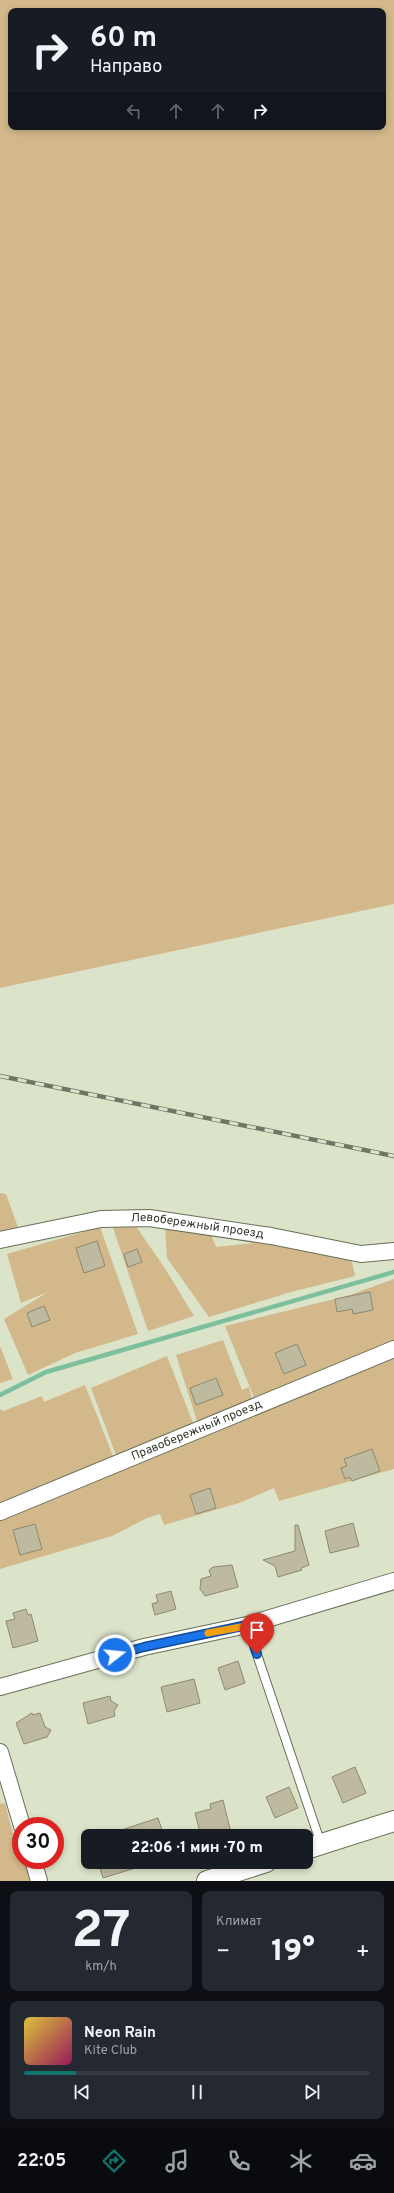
<!DOCTYPE html>
<html lang="ru">
<meta charset="utf-8">
<style>
:root{--surface:#171b24;--page:#242831;--text:#f1f3f6;--muted:#9ea1a6;--line:#363941;--accent:#0f766e}
body{margin:0;font-family:Overpass,sans-serif;background:var(--page);color:var(--text);height:100vh;display:flex;flex-direction:column;font-size:15px;white-space:nowrap}
*{box-sizing:border-box;margin:0}
p{font-size:13px;color:var(--muted)}
.icon{flex:none;width:22px;height:22px;fill:none;stroke:currentColor;stroke-width:2;stroke-linecap:round;stroke-linejoin:round}
.map{position:relative;height:1881px;overflow:hidden}
.details{display:flex;flex-direction:column;gap:10px;padding:10px;background:#0d0f14;flex:1}
.details>*{flex:none}
.banner{position:absolute;left:8px;top:8px;width:378px;height:122px;border-radius:8px;box-shadow:0 2px 6px #0003;background:#171b24;color:var(--text);overflow:hidden}
.speed{position:absolute;left:12px;top:1817px;display:flex;gap:8px;font-size:20px;font-weight:700;text-align:center}
.speed>*{display:grid;place-content:center;width:52px;height:52px;border-radius:50%;background:var(--surface);box-shadow:0 2px 6px #0003;line-height:1}
.speed .limit{border:6px solid #d22;background:#fff;color:#111}
.pin{position:absolute;display:grid;place-items:center;width:34px;height:34px;color:#fff;margin:-41px -17px;border-radius:50% 50% 50% 0;rotate:-45deg;box-shadow:0 0 4px #0007}
.pin .icon{rotate:45deg}
.me{position:absolute;width:44px;margin:-22px;rotate:74deg;stroke-linejoin:round;filter:drop-shadow(0 0 3px #0008)}
.turn{display:flex;align-items:center;gap:14px;height:84px;padding:0 16px;font-size:18px}
.turn .icon{width:52px;height:52px;stroke-width:2.5}
.turn b{display:block;font-size:28px;line-height:34px}
.lanes{display:flex;align-items:center;height:38px;padding:0 16px;background:#0003;justify-content:center;gap:20px;direction:ltr}
.lanes .off{opacity:.35}
.big{font-size:30px;font-weight:800;line-height:1.1}
.details .tile{flex:1;display:flex;flex-direction:column;justify-content:center;gap:6px;min-width:0;padding:0 14px;border-radius:8px;background:var(--page)}
.details .dial{align-items:center;gap:0}
.dial b{font-size:52px;line-height:1}
.song{display:flex;align-items:center;gap:12px}
.cover{width:48px;height:48px;border-radius:6px;background:linear-gradient(135deg,hsl(50 70% 55%),hsl(330 70% 35%))}
.played{height:4px;border-radius:2px;background:linear-gradient(90deg,var(--accent) 15%,var(--line) 15%)}
.keys{display:flex;justify-content:space-around;direction:ltr}
.heat{display:flex;justify-content:space-between;align-items:center;font-size:22px;direction:ltr}
.details .tiles{flex:1;display:grid;gap:10px;grid-template-columns:1fr 1fr}
.tile:last-child{grid-column:span 2}
.trip{position:absolute;left:81px;top:1829px;width:232px;height:40px;border-radius:8px;background:var(--surface);box-shadow:0 2px 6px #0003;font-weight:800;line-height:40px;text-align:center}
.menu{display:flex;height:64px;justify-content:space-around;align-items:center;background:#090b0e;color:var(--muted)}
.menu .icon{width:28px;height:28px}
.menu .active{color:var(--accent)}
.menu b{font-size:18px;color:var(--text)}
.map>svg:first-child{display:block}
.green{fill:#d3b88b;fill-rule:evenodd}
.lines{fill:none;stroke-linecap:round;stroke-linejoin:round}
.stream{stroke:#7cbf9c;stroke-width:4.5}
.building{fill:#bdbaa0;stroke:#8c8970}
.service-casing{stroke:#697059;stroke-width:10}
.minor-casing{stroke:#697059;stroke-width:18}
.tertiary-casing{stroke:#697059;stroke-width:22}
.service{stroke:#fff;stroke-width:8}
.minor{stroke:#fff;stroke-width:16}
.tertiary{stroke:#fff;stroke-width:20}
.rail-casing{stroke:#707565;stroke-width:4.5}
.rail{stroke:#dbe3c9;stroke-width:3;stroke-dasharray:9;stroke-linecap:butt}
.route-casing{stroke:#114b97;stroke-width:10}
.route{stroke:#1a73e8;stroke-width:7}
.slow{stroke:#f59e0b;stroke-width:7}
.labels{text-anchor:middle;dominant-baseline:central;stroke-width:3.5;stroke-linejoin:round;paint-order:stroke}
.street-label{font-size:12px;fill:#33362c;stroke:#dbe3c9}
</style>
<div class="map">
<svg width="394" height="1881" viewBox="0 0 394 1881">
<rect width="100%" height="100%" fill="#dbe3c9"/>
<g class="green">
<path d="M0,0H394V904L0,988ZM11,11H383V127H11Z"/>
<path d="M0,1193L6,1194L19,1230L0,1234Z"/>
<path d="M112,1225H135L166,1270L194,1316L148,1331Z"/>
<path d="M100,1227L138,1334L75,1353L28,1375L4,1319L48,1292L21,1303L7,1254Z"/>
<path d="M165,1227L211,1234L216,1247L271,1241L351,1257L355,1276L291,1292L209,1317L167,1258Z"/>
<path d="M394,1279V1343L255,1400L225,1326L347,1296Z"/>
<path d="M223,1340L242,1390L249,1387L252,1400L197,1421L176,1355Z"/>
<path d="M0,1346L13,1379L0,1383Z"/>
<path d="M167,1356L193,1423L116,1455L91,1388Z"/>
<path d="M394,1357V1469L279,1501L274,1488L239,1503L164,1525L160,1514L147,1518L112,1536L0,1569V1521Z"/>
<path d="M85,1385L113,1456L0,1504V1409L3,1411L42,1396L44,1402Z"/>
<path d="M0,1802L1,1804L5,1803L13,1835L4,1839L16,1835L21,1852V1860H24L30,1881H0Z"/>
</g>
<g class="lines">
<path class="stream" d="M0,1395L46,1372L394,1272"/>
</g>
<g class="building">
<path d="M97,1241L105,1266L84,1273L76,1248Z"/>
<path d="M137,1249L142,1262L128,1267L124,1254Z"/>
<path d="M370,1292L373,1310L353,1314L352,1309L337,1312L335,1299Z"/>
<path d="M44,1306L50,1320L32,1327L27,1313Z"/>
<path d="M297,1344L306,1365L284,1374L275,1353Z"/>
<path d="M216,1378L223,1395L196,1405L190,1388Z"/>
<path d="M372,1449L380,1471L352,1481L350,1477L345,1479L341,1468L347,1466L344,1459Z"/>
<path d="M210,1488L216,1508L196,1514L190,1495Z"/>
<path d="M353,1523L359,1546L330,1553L325,1531Z"/>
<path d="M35,1524L42,1549L20,1555L13,1530Z"/>
<path d="M295,1525H298L309,1565L301,1568L302,1570L278,1577L275,1566L263,1560L295,1551Z"/>
<path d="M232,1565L238,1587L205,1596L200,1589L201,1579L211,1576L209,1570L213,1567Z"/>
<path d="M171,1591L176,1609L155,1615L152,1604L158,1602L156,1595Z"/>
<path d="M26,1609L28,1615L31,1614L38,1641L13,1648L6,1621L15,1619L13,1613Z"/>
<path d="M238,1661L245,1683L225,1690L218,1668Z"/>
<path d="M194,1679L200,1703L167,1712L161,1687Z"/>
<path d="M110,1696L111,1701L118,1705L114,1711L115,1716L88,1724L83,1703Z"/>
<path d="M32,1713L33,1715L40,1713L45,1727L51,1730L47,1737L24,1744L16,1723Z"/>
<path d="M355,1767L366,1793L343,1803L332,1777Z"/>
<path d="M289,1787L298,1808L275,1818L266,1797Z"/>
<path d="M223,1800L230,1829L201,1836L195,1813L211,1809L210,1804Z"/>
<path d="M158,1818L164,1836H109V1834Z"/>
<path d="M98,1862H144L145,1865L103,1878Z"/>
</g>
<g class="lines">
<g class="service-casing">
<path id="service" d="M247,1625L321,1844"/>
</g>
<g class="minor-casing">
<g id="minor">
<path id="s1" d="M0,1240L101,1219L149,1218L271,1236L361,1254L394,1251"/>
<path id="s2" d="M0,1512L394,1349"/>
<path d="M0,1687L144,1647L247,1625L394,1581"/>
<path d="M0,1752L22,1826"/>
<path d="M33,1860L39,1881"/>
</g>
</g>
<g class="tertiary-casing">
<g id="tertiary">
<path d="M306,1849L394,1821"/>
<path d="M207,1881L266,1862"/>
</g>
</g>
<use href="#service" class="service"/>
<use href="#minor" class="minor"/>
<use href="#tertiary" class="tertiary"/>
<g class="rail-casing">
<path id="rail" d="M0,1076L394,1156"/>
</g>
<use href="#rail" class="rail"/>
</g>
<g class="lines">
<g class="route-casing">
<path id="route" d="M115,1655L144,1647L247,1625L257,1654"/>
</g>
<use href="#route" class="route"/>
<path class="slow" d="M208,1633L241,1627"/>
</g>
<g class="labels">
<g class="street-label">
<text stroke="none"><textPath href="#s1" startOffset="200">Левобережный проезд</textPath></text>
<text stroke="none"><textPath href="#s2" startOffset="213">Правобережный проезд</textPath></text>
</g>
</g>
</svg>
<div class="speed"><div class="limit">30</div></div>
<div class="pin" style="left:257px;top:1654px;background:#d93025"><svg class="icon" aria-label="arrive" viewBox="0 0 24 24"><path d="M6 21V4h12l-3 4 3 4H6"/></svg></div>
<svg class="me" style="left:115px;top:1655px" viewBox="-20 -20 40 40"><circle r="17" fill="#1a73e8" stroke="#fff" stroke-width="3"/><path d="M0-11L8 9 0 5-8 9z" fill="#fff"/></svg>
<div class="trip">22:06 · 1 мин · 70 m</div>
<div class="banner">
<div class="turn"><svg class="icon" aria-label="right" viewBox="0 0 24 24"><path d="M7 20v-9h11M14 6l5 5-5 5"/></svg><div><b>60 m</b>Направо</div></div>
<div class="lanes"><svg class="icon off" aria-label="left" viewBox="0 0 24 24"><path d="M17 20v-9H6M10 6l-5 5 5 5"/></svg><svg class="icon off" aria-label="ahead" viewBox="0 0 24 24"><path d="M12 20V5M6 11l6-6 6 6"/></svg><svg class="icon off" aria-label="ahead" viewBox="0 0 24 24"><path d="M12 20V5M6 11l6-6 6 6"/></svg><svg class="icon" aria-label="right" viewBox="0 0 24 24"><path d="M7 20v-9h11M14 6l5 5-5 5"/></svg></div>
</div>
</div>
<section class="details">
<div class="tiles">
<div class="tile dial"><b>27</b><p>km/h</p></div>
<div class="tile"><p>Климат</p>
<div class="heat"><a>−</a><b class="big">19°</b><a>+</a></div>
</div>
<div class="tile">
<div class="song"><i class="cover"></i><div><b>Neon Rain</b><p>Kite Club</p></div></div>
<div class="played"></div>
<div class="keys"><svg class="icon" aria-label="previous" viewBox="0 0 24 24"><path d="M18 5L8 12l10 7zM5 5v14"/></svg><svg class="icon" aria-label="pause" viewBox="0 0 24 24"><path d="M8 5v14M16 5v14"/></svg><svg class="icon" aria-label="next" viewBox="0 0 24 24"><path d="M6 5l10 7-10 7zM19 5v14"/></svg></div>
</div>
</div>
</section>
<nav class="menu">
<b>22:05</b>
<svg class="icon active" aria-label="directions" viewBox="0 0 24 24"><path d="M12 3l9 9-9 9-9-9zM9 14v-3h6M13 9l2 2-2 2"/></svg>
<svg class="icon" aria-label="music" viewBox="0 0 24 24"><path d="M9 18V5l10-2v13"/><circle cx="6" cy="18" r="3"/><circle cx="16" cy="16" r="3"/></svg>
<svg class="icon" aria-label="phone" viewBox="0 0 24 24"><path d="M5 4h4l2 5-3 2q2 4 5 5l2-3 5 2v4C11 20 4 13 5 4z"/></svg>
<svg class="icon" aria-label="climate" viewBox="0 0 24 24"><path d="M12 3v18M4 7l16 10M4 17L20 7"/></svg>
<svg class="icon" aria-label="car" viewBox="0 0 24 24"><path d="M5 17H2v-5l4-1 3-4h7l3 4 3 1v5h-3M9 17h6M6 11h13"/><circle cx="7" cy="17" r="2"/><circle cx="17" cy="17" r="2"/></svg>
</nav>
